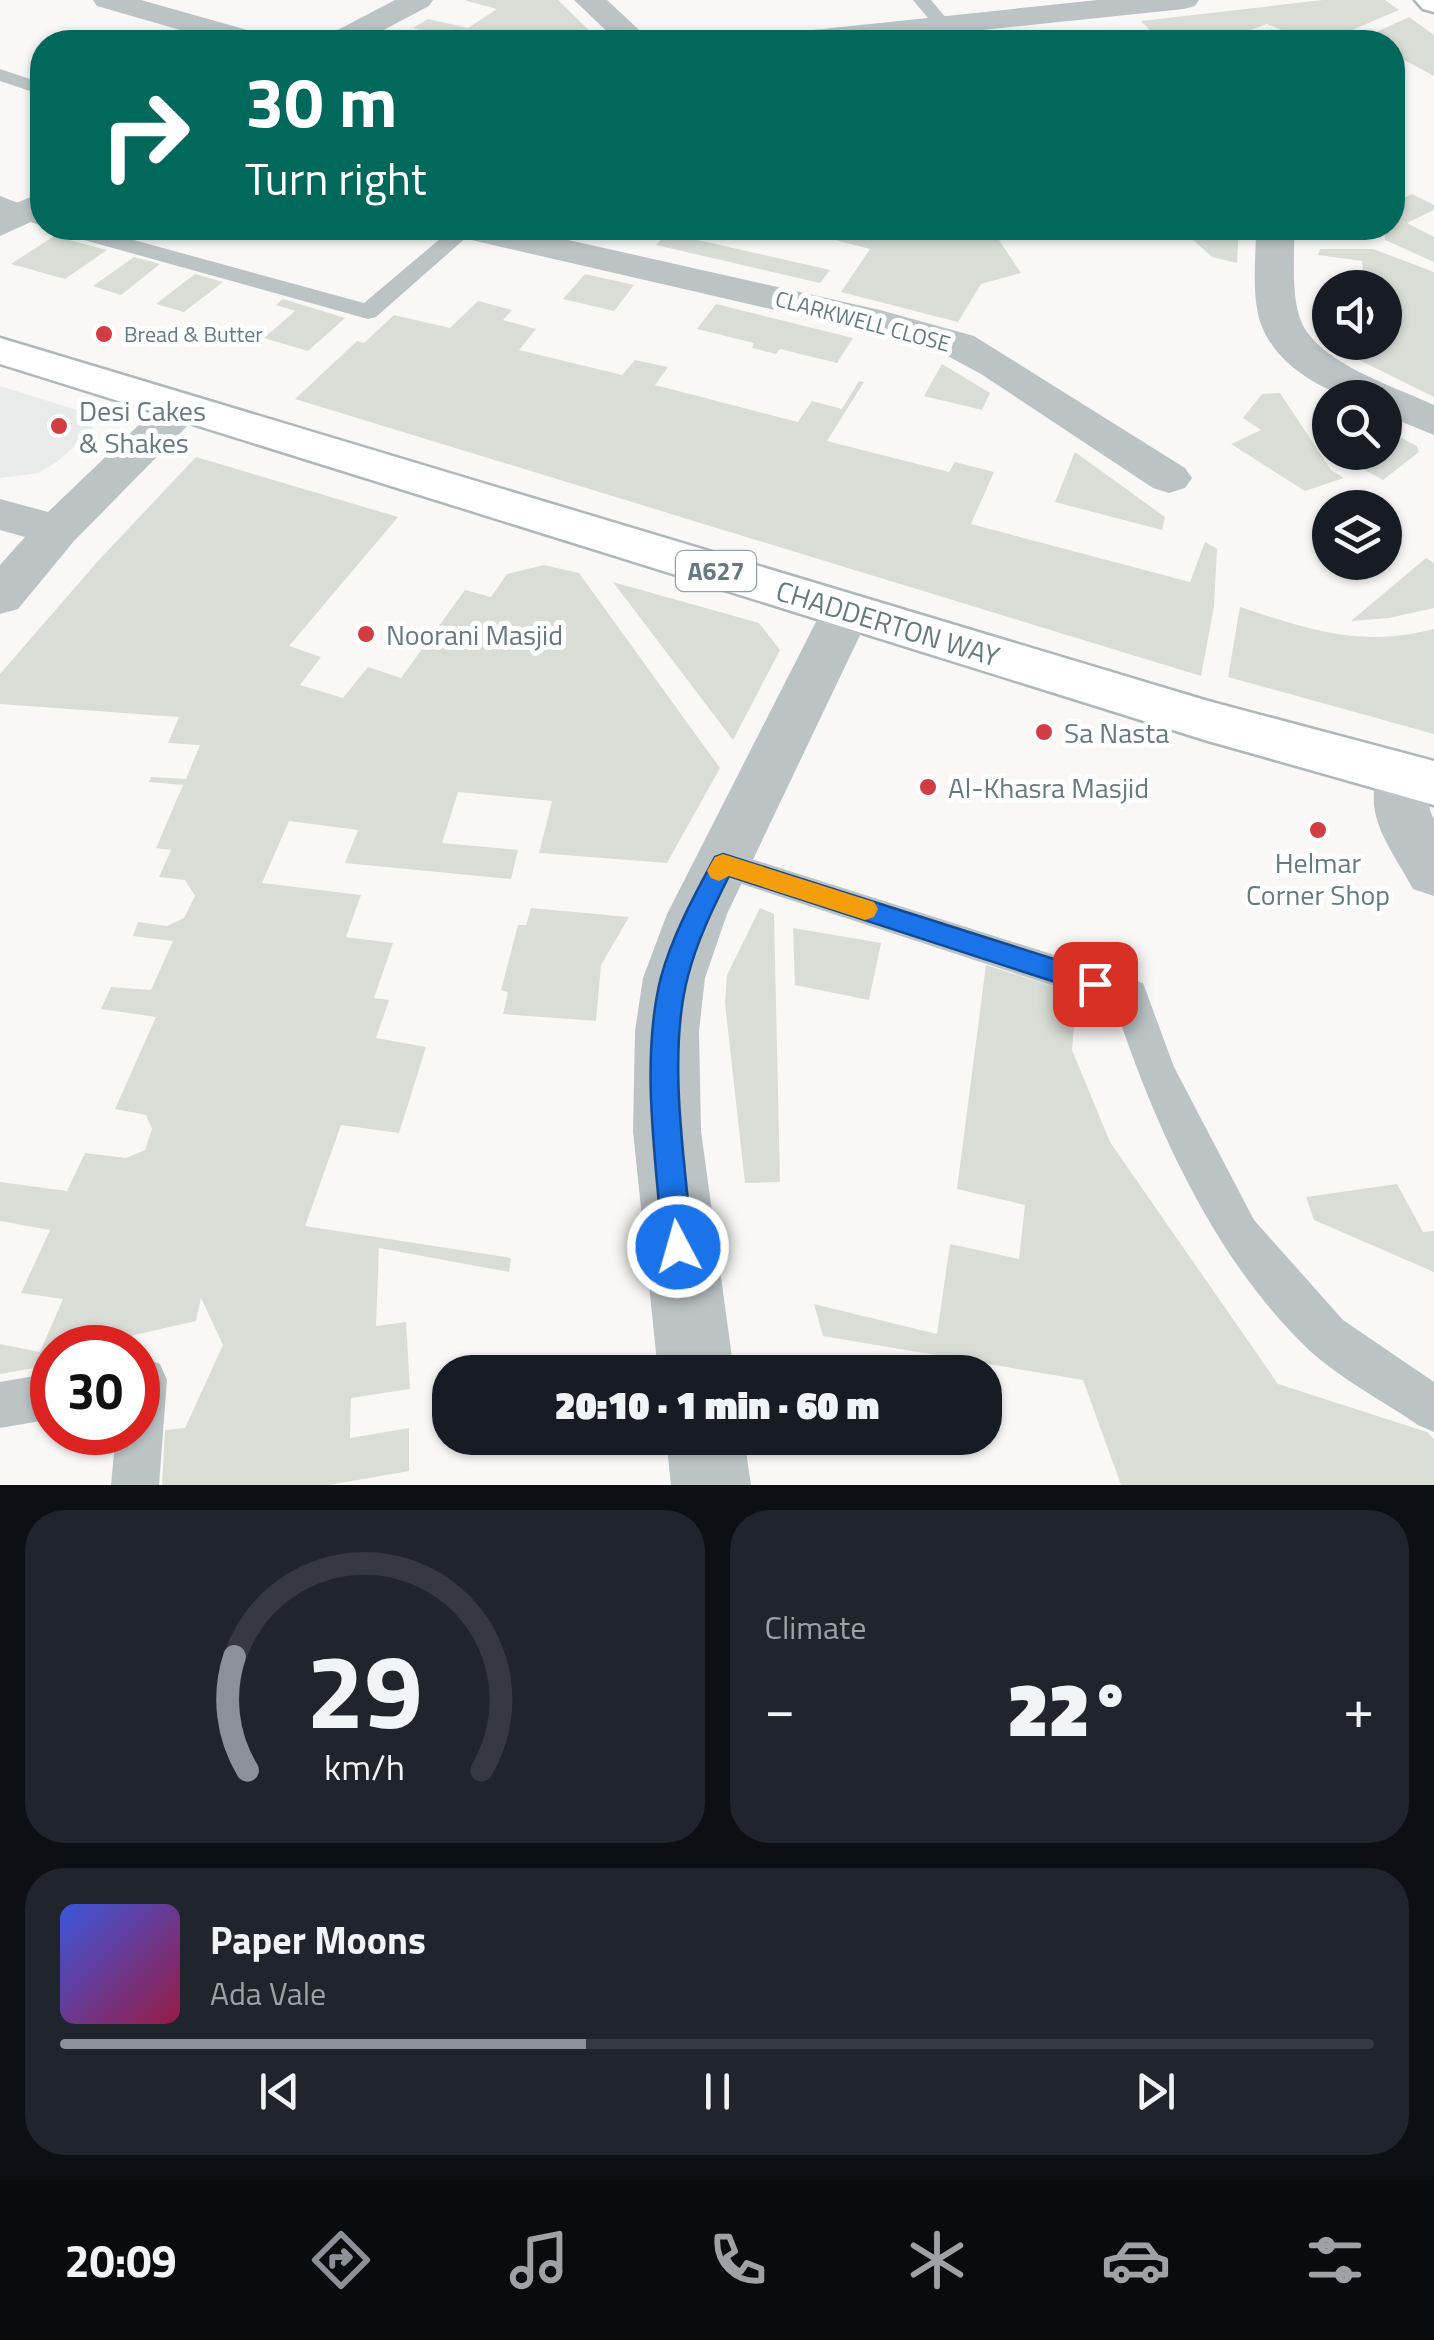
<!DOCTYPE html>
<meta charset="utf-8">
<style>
:root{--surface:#171b24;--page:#20242c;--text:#f1f3f6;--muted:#9ea1a6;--line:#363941;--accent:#8c9099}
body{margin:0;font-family:"Titillium Web",sans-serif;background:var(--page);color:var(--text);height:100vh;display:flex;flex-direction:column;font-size:38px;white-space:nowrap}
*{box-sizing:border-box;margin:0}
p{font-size:32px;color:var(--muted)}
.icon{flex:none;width:55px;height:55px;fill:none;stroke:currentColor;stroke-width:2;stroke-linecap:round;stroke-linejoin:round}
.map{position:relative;height:1485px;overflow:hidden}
.sheet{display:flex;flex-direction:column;gap:25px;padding:25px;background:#0d0f14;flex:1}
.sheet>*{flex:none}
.banner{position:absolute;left:30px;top:30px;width:1375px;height:210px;border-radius:40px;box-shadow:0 2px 8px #0004;background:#00695c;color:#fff;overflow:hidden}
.tools{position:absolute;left:1312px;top:270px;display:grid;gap:20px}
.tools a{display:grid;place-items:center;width:90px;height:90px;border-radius:50%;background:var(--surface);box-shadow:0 2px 8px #0004;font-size:50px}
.speed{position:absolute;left:30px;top:1325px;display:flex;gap:20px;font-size:50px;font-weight:700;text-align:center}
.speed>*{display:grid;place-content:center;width:130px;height:130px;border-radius:50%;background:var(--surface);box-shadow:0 2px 8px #0004;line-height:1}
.speed .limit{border:15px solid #d22;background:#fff;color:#111}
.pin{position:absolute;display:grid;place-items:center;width:85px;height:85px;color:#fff;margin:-42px;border-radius:20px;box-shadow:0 5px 15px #0006}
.me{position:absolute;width:110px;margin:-55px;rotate:354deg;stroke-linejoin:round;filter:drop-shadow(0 0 8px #0008)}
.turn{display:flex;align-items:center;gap:35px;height:210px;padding:0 50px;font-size:45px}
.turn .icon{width:130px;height:130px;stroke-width:2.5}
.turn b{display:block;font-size:70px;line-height:85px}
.big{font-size:75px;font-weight:800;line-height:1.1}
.sheet .tile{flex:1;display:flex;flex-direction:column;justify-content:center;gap:15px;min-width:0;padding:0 35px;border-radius:40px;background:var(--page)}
.sheet .dial{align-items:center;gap:0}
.dial svg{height:260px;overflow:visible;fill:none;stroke:var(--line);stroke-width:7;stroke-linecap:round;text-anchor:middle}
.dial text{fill:var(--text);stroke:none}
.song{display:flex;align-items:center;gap:30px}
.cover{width:120px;height:120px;border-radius:15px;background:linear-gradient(135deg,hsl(230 70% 55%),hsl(340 70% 35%))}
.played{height:10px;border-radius:5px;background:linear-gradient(90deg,var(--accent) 40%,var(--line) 40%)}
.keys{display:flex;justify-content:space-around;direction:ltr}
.heat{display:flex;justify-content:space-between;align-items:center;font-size:55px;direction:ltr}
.sheet .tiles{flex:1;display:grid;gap:25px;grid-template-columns:1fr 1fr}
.tile:last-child{grid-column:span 2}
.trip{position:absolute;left:432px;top:1355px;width:570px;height:100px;border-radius:40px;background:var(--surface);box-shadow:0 2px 8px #0004;font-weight:800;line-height:100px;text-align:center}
.menu{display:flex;height:160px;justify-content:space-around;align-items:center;background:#090b0e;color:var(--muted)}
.menu .icon{width:70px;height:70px}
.menu .current{color:var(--accent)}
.menu b{font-size:45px;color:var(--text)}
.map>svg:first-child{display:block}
.built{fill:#e9eaea}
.green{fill:#daddd6}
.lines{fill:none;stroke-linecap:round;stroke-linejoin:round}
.primary-casing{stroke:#b0b7b9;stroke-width:5}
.lane{fill:#bcc3c4;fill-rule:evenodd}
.street{fill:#bcc3c4;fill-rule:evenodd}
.primary{fill:#fff;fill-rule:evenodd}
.route{fill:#1a73e8;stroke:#114b97;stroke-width:2.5}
.slow{fill:#f59e0b}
.poi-dot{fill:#d23d43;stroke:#fff;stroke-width:4}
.labels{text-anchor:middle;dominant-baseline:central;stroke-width:10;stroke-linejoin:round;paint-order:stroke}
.far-street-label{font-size:22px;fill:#667a7e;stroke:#fff}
.far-poi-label{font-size:22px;fill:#667a7e;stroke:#fff;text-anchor:start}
.shield{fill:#fff;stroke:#94a2a5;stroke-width:2.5}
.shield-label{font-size:25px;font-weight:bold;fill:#667a7e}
.poi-label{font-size:28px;fill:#667a7e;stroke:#fff;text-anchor:start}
.street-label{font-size:28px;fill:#667a7e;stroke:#fff}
</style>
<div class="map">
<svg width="1434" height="1485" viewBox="0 0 1434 1485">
<rect width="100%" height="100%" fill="#f9f8f7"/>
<path class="built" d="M0,386L87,413L93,429L57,462L38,473L0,478Z"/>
<g class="green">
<path d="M464,0H558L601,42H463L413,28L428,19L468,28L497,9Z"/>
<path d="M1323,0H1385L1399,10L1324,42H1309L1267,24L1226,39L1231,42H1161L1141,21Z"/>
<path d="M1409,17L1434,35V76L1393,54L1392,42H1370L1363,38Z"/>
<path d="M1412,194L1434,205V210L1407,223L1434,237V262L1385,240L1384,228H1392L1393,203Z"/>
<path d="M789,228H991L1021,273L981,284L958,322L841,292L870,249Z"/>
<path d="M1180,228H1239L1237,263L1212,257Z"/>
<path d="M667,233L830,270L820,283L656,245Z"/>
<path d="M54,236L107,250L65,279L11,264Z"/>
<path d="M1320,249H1373L1434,272V397L1355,358L1333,343L1385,342V288L1364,287L1362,261L1318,255Z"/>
<path d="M134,257L160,264L121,295L93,286Z"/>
<path d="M195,274L223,282L184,312L156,304Z"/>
<path d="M585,274L634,285L614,311L563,299Z"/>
<path d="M283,299L345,318L308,351L264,338L295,311L276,305Z"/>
<path d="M478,301L512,310L503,320L536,329L519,350L622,375L635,360L668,367L655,385L798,422L812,401L842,409L859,381L864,382L827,441L949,472L955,462L994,472L971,524L1190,582L1205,542L1217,549L1214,606L1201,676L295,399L357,341L364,343L394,315L450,328Z"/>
<path d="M716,304L853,338L837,363L780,349L776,354L752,348L754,343L697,329Z"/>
<path d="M942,364L990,393L982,410L924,396Z"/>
<path d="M1280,393L1331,470L1344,478L1305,491L1231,444L1261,430L1243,418L1262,394Z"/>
<path d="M1385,429L1417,446L1419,452L1383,480L1354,464L1346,453L1385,452Z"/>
<path d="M1075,452L1165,517L1162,530L1055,502Z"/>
<path d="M196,457L398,517L289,646L321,657L300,685L343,698L368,667L401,678L465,590L491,597L507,574L544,565L579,573L720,768L667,863L539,853L552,801L458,792L442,843L518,850L511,879L345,863L358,830L289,821L262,883L361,895L346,937L393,943L374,998L389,1000L376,1038L426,1047L399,1133L341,1125L305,1226L511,1258L509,1272L379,1248L376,1326L406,1322L410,1389L351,1398L350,1438L409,1428V1471L329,1485H162L165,1430L185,1428L223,1345L201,1298L196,1321L82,1347L52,1348V1365L0,1374V1344L40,1352L63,1299L21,1293L50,1230L0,1221V1182L67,1191L85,1153L126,1158L145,1150L152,1129L146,1115L115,1109L156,1017L101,1009L111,987L151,990L173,941L133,936L138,922L167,926L184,918L195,896L185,880L159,877L171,850L156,848L183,785L149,782L151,777L186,779L200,745L168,743L179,717L0,704V674L98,561Z"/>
<path d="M1426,558L1434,563V608L1389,618L1351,621Z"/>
<path d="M613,582L759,623L780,650L733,740Z"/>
<path d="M1240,607C1310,630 1361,648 1434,629V734L1228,677Z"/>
<path d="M531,908L629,917L601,965L596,1021L503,1014L508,992L501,990L518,925H526Z"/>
<path d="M760,908L774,914L780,1182L745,1183L725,1003L727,975Z"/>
<path d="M793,928L881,943L869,1000L795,985Z"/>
<path d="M986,965L1077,994L1072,1050L1110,1142L1278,1384L1427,1432L1434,1439V1485H1121L1083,1380L823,1336L814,1304L937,1334L950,1244L1019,1259L1025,1205L957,1189Z"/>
<path d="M1397,1184L1423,1232L1434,1231V1272L1314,1220L1306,1197Z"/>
</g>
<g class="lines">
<g class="primary-casing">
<g id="primary">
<path d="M1415,0H1434V12L1423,9Z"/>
<path d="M0,338L1208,701L1434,761V805L1208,741L0,364Z"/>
</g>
</g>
<g class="lane">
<path d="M913,0H931L952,25L949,29H937Z"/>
<path d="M0,69L42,83V95L0,81Z"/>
<path d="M0,196L42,212V226L0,211Z"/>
<path d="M56,228H90L364,303L453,228H477L376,317L368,319L59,233Z"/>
<path d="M723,850L1143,983L1174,1067L1254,1220L1343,1320L1434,1382V1432L1418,1425C1383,1401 1341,1379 1310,1351C1216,1262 1155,1128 1115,1006L711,874L706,864L711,854Z"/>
<path d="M144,1357L160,1364L167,1380L159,1485H111L116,1432H138V1359Z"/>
<path d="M52,1373V1419L0,1428V1382Z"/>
</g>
<g class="street">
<path d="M93,0H141L265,35L270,42H222L97,6Z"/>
<path d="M395,0H433L429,6L361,42H323L328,35Z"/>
<path d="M574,0H607L652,42H618Z"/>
<path d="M1098,0H1199L1195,6L1184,9L868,42H768L773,35L784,33Z"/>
<path d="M42,192V217L0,236V210Z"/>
<path d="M448,228H515L880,310L974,336L1185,468L1192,478L1185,488L1169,493L1153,488L981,374L944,354L870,332L454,236Z"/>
<path d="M1256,228H1294C1295,257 1291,287 1299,315C1311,361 1394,386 1434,405V435L1385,415V398C1373,398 1358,400 1346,396C1308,384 1267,355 1258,314C1252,286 1256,256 1256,228Z"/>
<path d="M182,394L197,398L204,407L197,416L74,541L18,609L0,614V565L25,537L0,530V499L48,512L167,398Z"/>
<path d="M847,592L865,598L872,610L727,914L705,978L699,1031L701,1131L734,1372H658L633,1131L635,1031L643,978L667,914L822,610L829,598Z"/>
<path d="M1404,753L1424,760C1434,784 1423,800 1434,819V896L1413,889C1389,844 1357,811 1384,760Z"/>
<path d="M666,1438H744L751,1485H671Z"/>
</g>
<use href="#primary" class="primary"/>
</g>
<path class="route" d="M723,854L1095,972L1104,975L1108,984L1104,992L1095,995L729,876C713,908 697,941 688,976C667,1055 685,1166 693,1247L689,1258L678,1262L668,1258L663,1247C656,1163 640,1059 661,977C673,934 694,896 715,857Z"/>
<path class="slow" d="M723,854L874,902L878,909L874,917L865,920L729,876L719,881L711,878L707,871L715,857Z"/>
<g class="poi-dot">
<circle cx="104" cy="334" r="10"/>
<circle cx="59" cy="426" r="10"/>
<circle cx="366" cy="634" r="10"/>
<circle cx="1044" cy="732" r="10"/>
<circle cx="928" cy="787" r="10"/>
<circle cx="1318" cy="830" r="10"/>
</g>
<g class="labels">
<g class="far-street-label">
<text transform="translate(863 321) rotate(15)">CLARKWELL CLOSE</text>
</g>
<g class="far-poi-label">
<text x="124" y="334">Bread &amp; Butter</text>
</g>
<rect class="shield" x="676" y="551" width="80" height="40" rx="8"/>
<g class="shield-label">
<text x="716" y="571">A627</text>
</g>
<g class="poi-label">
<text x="79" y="410">Desi Cakes<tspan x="79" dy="32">&amp; Shakes</tspan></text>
<text x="386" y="634">Noorani Masjid</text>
<text x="1064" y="732">Sa Nasta</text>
<text x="948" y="787">Al-Khasra Masjid</text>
<text x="1318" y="862" text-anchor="middle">Helmar<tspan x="1318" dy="32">Corner Shop</tspan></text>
</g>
<g class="street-label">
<text transform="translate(888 623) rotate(17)">CHADDERTON WAY</text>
</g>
</g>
</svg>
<div class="tools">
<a><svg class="icon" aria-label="sound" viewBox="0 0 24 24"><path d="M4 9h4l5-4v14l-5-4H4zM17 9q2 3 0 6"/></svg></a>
<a><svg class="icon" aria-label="search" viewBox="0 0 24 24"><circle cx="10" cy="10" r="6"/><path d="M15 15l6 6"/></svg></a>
<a><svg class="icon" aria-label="layers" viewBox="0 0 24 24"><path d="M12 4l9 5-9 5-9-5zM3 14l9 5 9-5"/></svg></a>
</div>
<div class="speed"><div class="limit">30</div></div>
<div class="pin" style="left:1095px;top:984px;background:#d93025"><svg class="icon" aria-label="arrive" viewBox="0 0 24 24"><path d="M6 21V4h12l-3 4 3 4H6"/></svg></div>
<svg class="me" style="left:678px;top:1247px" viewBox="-20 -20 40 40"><circle r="17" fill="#1a73e8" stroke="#fff" stroke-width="3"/><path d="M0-11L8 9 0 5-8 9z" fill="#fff"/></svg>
<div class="trip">20:10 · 1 min · 60 m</div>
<div class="banner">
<div class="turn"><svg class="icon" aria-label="right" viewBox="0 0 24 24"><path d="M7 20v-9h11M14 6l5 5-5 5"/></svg><div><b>30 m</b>Turn right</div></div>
</div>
</div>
<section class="sheet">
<div class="tiles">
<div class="tile dial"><svg viewBox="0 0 100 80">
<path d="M14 69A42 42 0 1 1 86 69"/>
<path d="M14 69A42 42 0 0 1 10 34" stroke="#8c9099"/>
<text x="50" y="56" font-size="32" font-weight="700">29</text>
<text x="50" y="72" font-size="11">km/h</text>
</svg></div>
<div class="tile"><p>Climate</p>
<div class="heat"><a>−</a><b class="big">22°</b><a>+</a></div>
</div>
<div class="tile">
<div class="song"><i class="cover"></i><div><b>Paper Moons</b><p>Ada Vale</p></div></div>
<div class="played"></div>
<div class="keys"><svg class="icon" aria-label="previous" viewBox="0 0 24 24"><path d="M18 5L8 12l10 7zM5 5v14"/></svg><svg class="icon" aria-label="pause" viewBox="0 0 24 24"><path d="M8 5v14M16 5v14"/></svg><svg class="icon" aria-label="next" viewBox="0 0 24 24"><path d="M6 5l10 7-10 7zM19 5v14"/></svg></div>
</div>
</div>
</section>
<nav class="menu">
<b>20:09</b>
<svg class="icon current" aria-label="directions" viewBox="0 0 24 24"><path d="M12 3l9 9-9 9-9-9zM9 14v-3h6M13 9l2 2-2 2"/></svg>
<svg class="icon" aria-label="music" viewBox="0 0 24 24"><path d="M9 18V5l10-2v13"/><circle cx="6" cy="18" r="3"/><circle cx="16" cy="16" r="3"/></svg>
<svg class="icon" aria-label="phone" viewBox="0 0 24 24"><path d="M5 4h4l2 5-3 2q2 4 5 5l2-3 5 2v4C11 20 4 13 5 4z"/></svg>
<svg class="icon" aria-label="climate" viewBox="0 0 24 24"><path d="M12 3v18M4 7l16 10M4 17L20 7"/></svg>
<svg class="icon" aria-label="car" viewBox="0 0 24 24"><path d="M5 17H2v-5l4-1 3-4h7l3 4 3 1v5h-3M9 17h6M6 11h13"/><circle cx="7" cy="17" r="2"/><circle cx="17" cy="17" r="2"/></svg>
<svg class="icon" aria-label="filters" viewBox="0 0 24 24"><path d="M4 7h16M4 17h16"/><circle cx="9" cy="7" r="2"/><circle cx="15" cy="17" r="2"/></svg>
</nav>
